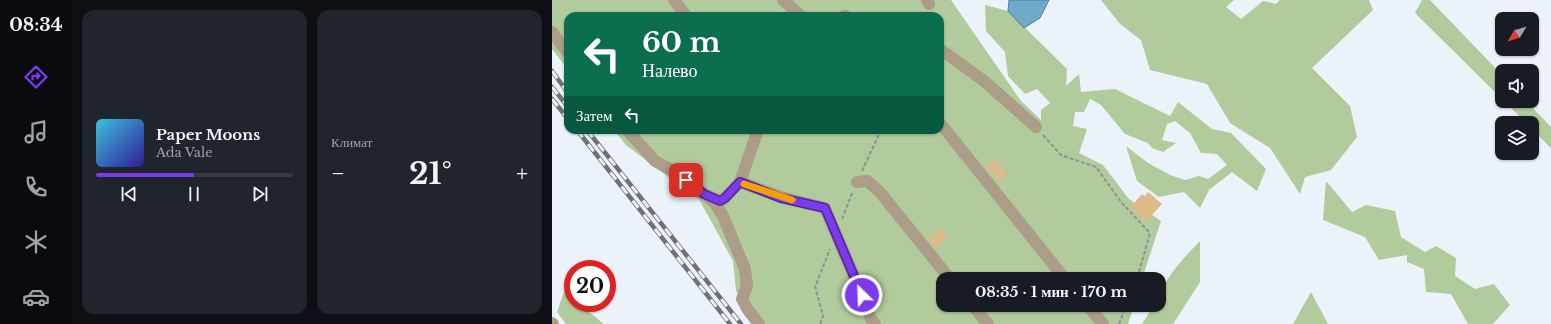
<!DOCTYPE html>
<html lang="ru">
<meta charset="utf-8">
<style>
:root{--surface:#171b24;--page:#20242c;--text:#f1f3f6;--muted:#9ea1a6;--line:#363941;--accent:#7c3aed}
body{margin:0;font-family:"Libre Baskerville",serif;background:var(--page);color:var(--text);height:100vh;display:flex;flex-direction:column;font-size:15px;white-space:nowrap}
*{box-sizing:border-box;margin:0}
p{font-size:13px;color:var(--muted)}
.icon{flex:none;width:22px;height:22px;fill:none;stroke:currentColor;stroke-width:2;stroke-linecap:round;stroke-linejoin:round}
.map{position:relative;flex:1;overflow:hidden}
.side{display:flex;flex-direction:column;gap:10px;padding:10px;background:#0d0f14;width:480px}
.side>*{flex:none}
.guide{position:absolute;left:12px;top:12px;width:380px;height:122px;border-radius:12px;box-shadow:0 1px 3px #0004;background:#0b6e4f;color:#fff;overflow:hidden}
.needle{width:26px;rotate:232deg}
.tools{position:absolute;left:943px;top:12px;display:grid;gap:8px}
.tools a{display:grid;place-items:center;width:44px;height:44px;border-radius:8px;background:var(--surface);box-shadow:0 1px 3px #0004;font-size:20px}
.speed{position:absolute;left:12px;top:260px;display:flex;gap:8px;font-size:20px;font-weight:700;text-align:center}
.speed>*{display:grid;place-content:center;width:52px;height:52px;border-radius:50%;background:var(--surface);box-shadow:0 1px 3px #0004;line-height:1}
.speed .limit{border:6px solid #d22;background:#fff;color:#111}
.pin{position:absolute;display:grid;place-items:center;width:34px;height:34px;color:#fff;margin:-17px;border-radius:8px;box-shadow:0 2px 6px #0006}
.me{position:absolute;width:44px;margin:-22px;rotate:336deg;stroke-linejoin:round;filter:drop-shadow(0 0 3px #0008)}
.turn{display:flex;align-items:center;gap:14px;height:84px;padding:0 12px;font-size:18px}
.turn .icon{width:52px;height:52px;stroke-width:2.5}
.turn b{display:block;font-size:28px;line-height:34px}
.then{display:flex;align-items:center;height:38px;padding:0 12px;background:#0003;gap:8px;font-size:15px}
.big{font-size:30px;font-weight:700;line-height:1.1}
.side .widget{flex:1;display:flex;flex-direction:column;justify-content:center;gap:6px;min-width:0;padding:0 14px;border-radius:12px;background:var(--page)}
.song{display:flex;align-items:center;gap:12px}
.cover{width:48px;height:48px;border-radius:6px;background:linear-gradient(135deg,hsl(190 70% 55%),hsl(250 70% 35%))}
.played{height:4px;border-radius:2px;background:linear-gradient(90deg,var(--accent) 50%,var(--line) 50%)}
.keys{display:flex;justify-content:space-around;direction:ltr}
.heat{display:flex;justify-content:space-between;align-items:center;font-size:22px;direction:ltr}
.side .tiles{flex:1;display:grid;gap:10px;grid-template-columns:repeat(2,1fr)}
.trip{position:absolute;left:384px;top:272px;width:230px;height:40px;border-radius:12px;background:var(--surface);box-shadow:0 1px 3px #0004;font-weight:700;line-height:40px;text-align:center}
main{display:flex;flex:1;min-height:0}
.menu{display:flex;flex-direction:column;width:72px;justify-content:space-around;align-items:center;background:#090b0e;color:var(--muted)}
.menu .icon{width:28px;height:28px}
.menu .active{color:var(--accent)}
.menu b{font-size:18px;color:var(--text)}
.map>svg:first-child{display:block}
.green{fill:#b1cb9c}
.water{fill:#6faac9;stroke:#547e94}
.building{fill:#deb989}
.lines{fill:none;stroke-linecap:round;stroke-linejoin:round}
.path{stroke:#8e9399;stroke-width:2;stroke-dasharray:4 2;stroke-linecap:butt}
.minor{stroke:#ab9d87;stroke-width:12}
.rail-casing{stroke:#6e7277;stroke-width:4.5}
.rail{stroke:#ebf2fa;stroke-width:3;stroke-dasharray:9;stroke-linecap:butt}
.route-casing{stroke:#51269a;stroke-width:10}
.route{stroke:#7c3aed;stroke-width:7}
.slow{stroke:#f59e0b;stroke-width:7}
</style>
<main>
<nav class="menu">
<b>08:34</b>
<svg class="icon active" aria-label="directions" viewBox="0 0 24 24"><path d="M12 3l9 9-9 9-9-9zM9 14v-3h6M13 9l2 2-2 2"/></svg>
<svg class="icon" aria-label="music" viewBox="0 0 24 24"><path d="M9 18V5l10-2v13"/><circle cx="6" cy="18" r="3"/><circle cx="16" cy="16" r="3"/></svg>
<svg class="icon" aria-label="phone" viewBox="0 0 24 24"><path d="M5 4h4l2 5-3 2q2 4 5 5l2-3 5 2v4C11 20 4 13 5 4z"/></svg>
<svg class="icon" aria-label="climate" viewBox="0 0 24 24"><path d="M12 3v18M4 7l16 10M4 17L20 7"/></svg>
<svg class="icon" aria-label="car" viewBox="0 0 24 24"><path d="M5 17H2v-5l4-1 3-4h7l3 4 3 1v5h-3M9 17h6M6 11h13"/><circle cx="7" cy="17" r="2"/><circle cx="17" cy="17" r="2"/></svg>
</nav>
<section class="side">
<div class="tiles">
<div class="widget">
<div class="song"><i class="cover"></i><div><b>Paper Moons</b><p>Ada Vale</p></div></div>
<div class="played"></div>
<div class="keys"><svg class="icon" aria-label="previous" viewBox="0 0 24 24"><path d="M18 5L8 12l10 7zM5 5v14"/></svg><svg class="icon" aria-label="pause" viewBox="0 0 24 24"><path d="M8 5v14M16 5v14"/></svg><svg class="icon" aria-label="next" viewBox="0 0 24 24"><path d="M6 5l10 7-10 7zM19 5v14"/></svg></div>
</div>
<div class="widget"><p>Климат</p>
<div class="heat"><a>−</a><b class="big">21°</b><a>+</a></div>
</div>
</div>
</section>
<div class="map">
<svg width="999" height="324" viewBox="0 0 999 324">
<rect width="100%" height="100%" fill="#ebf2fa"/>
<g class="green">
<path d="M0,0H399L469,101L489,120V110L498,103L485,89L473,94L456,76L453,52L434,31L433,5L456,11L515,69L514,86L527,74L529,92L563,89L618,116L626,102L660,129L679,133L714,169L705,191L680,172L657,190L648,208L632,192L607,197L585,181L574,146L596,163L618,175L633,180L647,176L656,179L675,165L665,154L649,153L638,133L623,121L615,124L610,140L624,143L611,152L600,148L596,143L573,134L549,105L538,99L532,112H523L521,126L535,129L527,153L551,165L577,199L609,221L590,279H391V305H582L576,324H209L184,291L181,261L148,201L74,145L62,130H388V16H16V70L0,49Z"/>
<path d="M549,0H682L674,7L689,19L711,1L724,4L728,0H817L821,10L760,68L798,106L805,137L779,170L753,177L748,194L718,148L678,123L655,84L598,70L589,40L568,24Z"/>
<path d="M870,0H878L950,75V99L863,13Z"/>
<path d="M952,101H974L999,127V148L980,129V123H974Z"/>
<path d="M774,181L800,212L814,205L843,211L849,237L873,252L884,246L904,258L903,276L923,289L942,284L958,305L941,324H916L899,294L874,292L872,269L855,262V255L827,260L813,237L771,220Z"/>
<path d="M648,241V282L621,324H590L602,305H607C607,282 633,257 648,241Z"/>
<path d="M12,292L21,299V303H26L52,324H14L5,312Z"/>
<path d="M759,292L776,324H741Z"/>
</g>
<path class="water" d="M457,0H497L488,18L472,28L456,11Z"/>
<g class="building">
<path d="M443,159L455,174L447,182L434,166Z"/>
<path d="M596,192L610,204L594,222L578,208L590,194L593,196Z"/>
<path d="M389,228L396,236L382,248L376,239Z"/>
</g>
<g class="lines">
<g class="path">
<path d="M491,135L509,155L544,167L569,202L598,233L585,279"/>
<path d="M310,171L329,130"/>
<path d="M290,219L301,191"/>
<path d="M268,324L271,316L263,287L278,249"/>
<path d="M567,324L574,305"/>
</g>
<g class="minor">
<path d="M122,0L134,16"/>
<path d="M231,0L249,16"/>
<path d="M375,0L377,4"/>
<path d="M292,16H294"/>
<path d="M0,32L16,53"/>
<path d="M388,49L432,81L484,127"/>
<path d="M388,123L513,279"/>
<path d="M75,130L103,161L125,173L162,202L171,216L193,269L195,286L190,299L196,310L207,324"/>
<path d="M188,182L206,130"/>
<path d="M305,182L315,181L327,191L398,279"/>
<path d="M152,194L168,201L173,198L188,182L229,197L273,208L310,295L319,319L323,324"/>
<path d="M420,305L436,324"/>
<path d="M535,305L551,324"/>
<path d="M0,323L1,324"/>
</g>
<g class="rail-casing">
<g id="rail">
<path d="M0,71L16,93"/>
<path d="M0,87L16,107"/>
<path d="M0,99L16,119"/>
<path d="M25,130L178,324"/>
<path d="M35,130L189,324"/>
</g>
</g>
<use href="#rail" class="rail"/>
</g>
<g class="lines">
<g class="route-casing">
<path id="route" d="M134,180L152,194L168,201L173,198L188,182L229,198L273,208L310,295"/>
</g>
<use href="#route" class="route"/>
<path class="slow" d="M192,184L240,200"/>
</g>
</svg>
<div class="tools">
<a><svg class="needle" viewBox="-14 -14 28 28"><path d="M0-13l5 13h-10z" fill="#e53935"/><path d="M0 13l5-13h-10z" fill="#9ea1a6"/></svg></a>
<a><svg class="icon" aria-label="sound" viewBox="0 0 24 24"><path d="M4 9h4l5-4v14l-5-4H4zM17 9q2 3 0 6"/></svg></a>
<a><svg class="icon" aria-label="layers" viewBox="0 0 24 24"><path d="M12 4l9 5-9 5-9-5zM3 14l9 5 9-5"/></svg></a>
</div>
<div class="speed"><div class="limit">20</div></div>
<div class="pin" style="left:134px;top:180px;background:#d93025"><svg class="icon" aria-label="arrive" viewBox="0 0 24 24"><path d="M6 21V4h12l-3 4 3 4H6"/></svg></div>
<svg class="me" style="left:310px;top:295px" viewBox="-20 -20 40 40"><circle r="17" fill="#7c3aed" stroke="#fff" stroke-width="3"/><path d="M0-11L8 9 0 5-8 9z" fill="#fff"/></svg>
<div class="trip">08:35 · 1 мин · 170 m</div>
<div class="guide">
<div class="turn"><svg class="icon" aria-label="left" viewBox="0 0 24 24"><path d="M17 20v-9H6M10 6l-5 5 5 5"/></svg><div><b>60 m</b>Налево</div></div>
<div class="then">Затем<svg class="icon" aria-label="left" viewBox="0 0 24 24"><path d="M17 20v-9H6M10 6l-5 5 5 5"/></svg></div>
</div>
</div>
</main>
